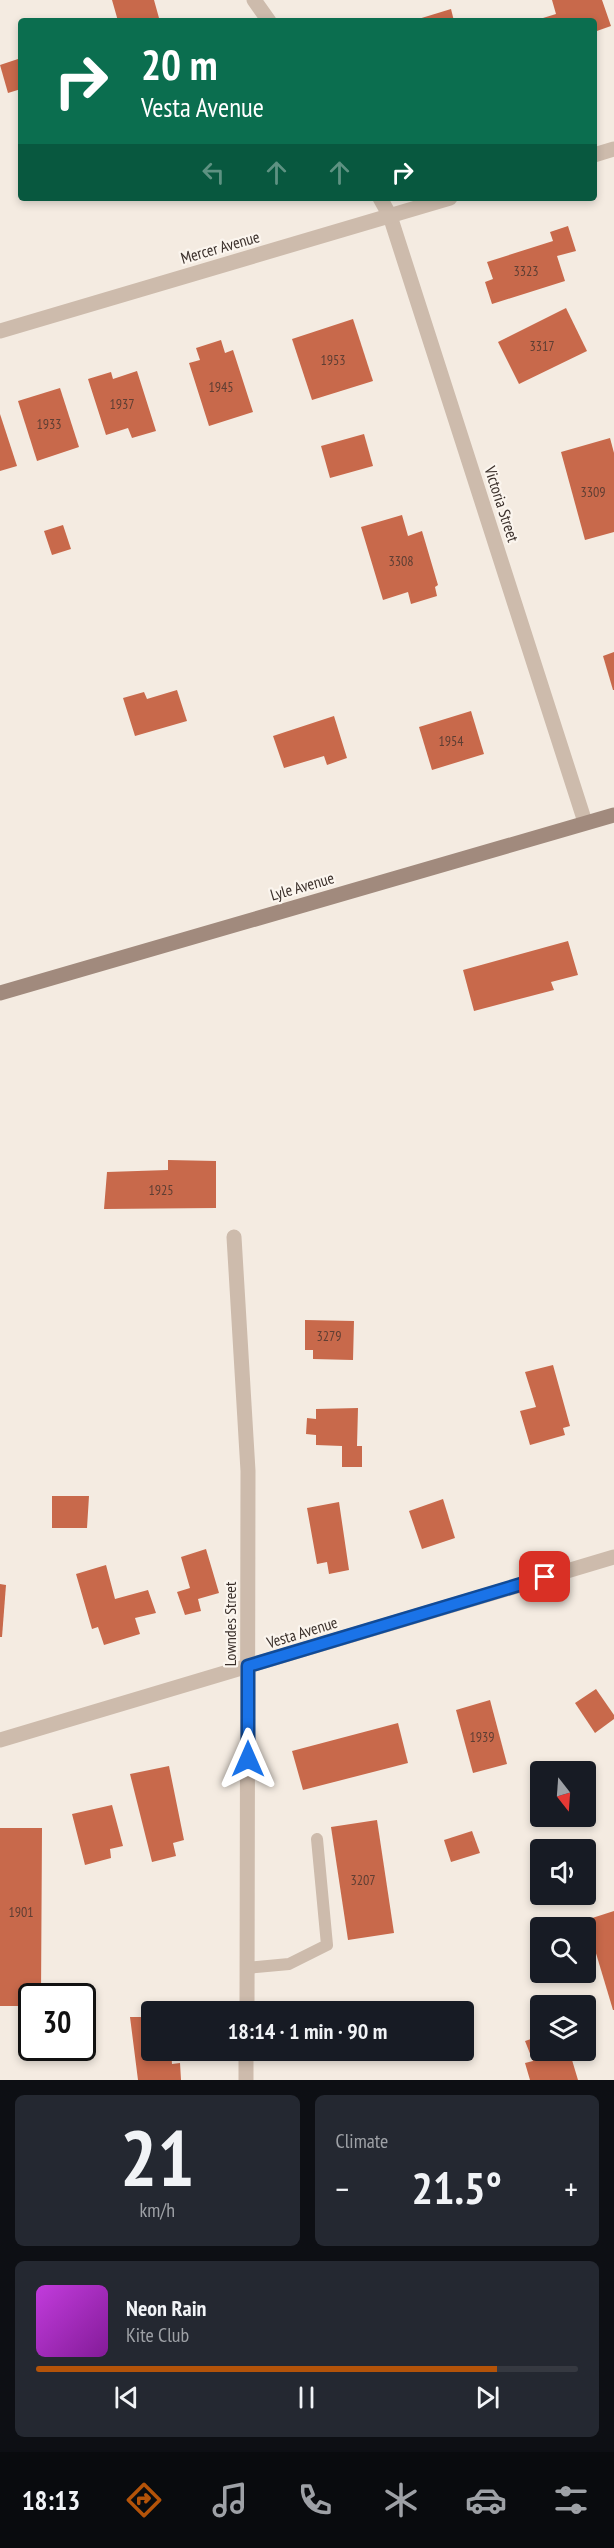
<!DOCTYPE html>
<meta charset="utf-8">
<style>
:root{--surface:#171b24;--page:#242831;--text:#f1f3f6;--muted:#9ea1a6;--line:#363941;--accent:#b45309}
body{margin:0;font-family:"PT Sans Narrow",sans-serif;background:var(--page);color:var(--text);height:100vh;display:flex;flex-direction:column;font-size:22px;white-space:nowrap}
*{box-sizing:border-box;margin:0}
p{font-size:20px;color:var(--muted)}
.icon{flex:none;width:33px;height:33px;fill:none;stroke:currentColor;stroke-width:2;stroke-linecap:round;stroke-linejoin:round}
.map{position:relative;height:2080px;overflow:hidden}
.details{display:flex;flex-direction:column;gap:15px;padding:15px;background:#0d0f14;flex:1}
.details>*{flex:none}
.banner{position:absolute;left:18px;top:18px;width:579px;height:183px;border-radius:6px;box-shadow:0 3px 9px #0003;background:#0b6e4f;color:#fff;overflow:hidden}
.needle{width:39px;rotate:163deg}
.buttons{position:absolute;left:530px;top:1761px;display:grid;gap:12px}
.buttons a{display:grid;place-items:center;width:66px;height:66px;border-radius:6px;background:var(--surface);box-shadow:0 3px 9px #0003;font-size:30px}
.speed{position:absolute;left:18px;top:1983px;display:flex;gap:12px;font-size:30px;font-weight:700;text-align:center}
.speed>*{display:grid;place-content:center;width:78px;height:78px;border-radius:50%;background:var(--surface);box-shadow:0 3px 9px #0003;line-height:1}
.speed .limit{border:3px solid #111;border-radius:9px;background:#fff;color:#111}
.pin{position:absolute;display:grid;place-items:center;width:51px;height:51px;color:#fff;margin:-26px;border-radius:12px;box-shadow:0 3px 9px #0006}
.me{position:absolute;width:66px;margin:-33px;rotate:0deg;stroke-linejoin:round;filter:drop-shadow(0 0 4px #0008)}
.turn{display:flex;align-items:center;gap:21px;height:126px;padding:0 24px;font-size:27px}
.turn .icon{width:78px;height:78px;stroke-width:2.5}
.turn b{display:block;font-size:42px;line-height:51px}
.lanes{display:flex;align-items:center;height:57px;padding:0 24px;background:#0003;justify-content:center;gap:30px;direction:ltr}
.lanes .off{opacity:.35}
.big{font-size:45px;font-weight:800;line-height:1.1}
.details .widget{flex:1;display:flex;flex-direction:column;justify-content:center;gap:9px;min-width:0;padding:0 21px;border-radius:9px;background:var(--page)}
.details .dial{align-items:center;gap:0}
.dial b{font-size:78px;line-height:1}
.song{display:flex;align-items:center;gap:18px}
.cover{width:72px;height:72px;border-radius:9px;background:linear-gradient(135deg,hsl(290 70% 55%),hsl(290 70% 35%))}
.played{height:6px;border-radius:3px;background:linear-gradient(90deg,var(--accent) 85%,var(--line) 85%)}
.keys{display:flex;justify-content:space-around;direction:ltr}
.heat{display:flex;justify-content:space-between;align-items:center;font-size:33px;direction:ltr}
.details .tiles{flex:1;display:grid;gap:15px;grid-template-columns:1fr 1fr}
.widget:last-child{grid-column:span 2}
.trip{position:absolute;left:141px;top:2001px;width:333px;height:60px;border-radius:6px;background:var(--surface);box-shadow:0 3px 9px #0003;font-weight:800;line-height:60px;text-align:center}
.tabs{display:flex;height:96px;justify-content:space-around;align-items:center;background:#090b0e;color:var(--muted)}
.tabs .icon{width:42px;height:42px}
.tabs .on{color:var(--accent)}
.tabs b{font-size:27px;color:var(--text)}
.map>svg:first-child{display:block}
.building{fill:#c8694b}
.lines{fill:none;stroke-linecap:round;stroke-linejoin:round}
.lane{stroke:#cdbbac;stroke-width:12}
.street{stroke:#cdbbac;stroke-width:15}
.secondary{stroke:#a18a7d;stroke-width:15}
.route-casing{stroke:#114b97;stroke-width:15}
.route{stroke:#1a73e8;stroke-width:10}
.labels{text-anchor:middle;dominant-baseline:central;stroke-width:4.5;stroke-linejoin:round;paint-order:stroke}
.number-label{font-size:14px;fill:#5e3e33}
.street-label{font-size:16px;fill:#3b302b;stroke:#fbf5ee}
</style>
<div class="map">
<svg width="614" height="2080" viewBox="0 0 614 2080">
<rect width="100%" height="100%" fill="#f4ebe1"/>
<g class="building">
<path d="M112,0H154L159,18L149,21H134L133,18L118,21Z"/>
<path d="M552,0H602L611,26L594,32V21H544L543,18L556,14Z"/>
<path d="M451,9L454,21H415V20Z"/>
<path d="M21,58V89L8,93L0,65Z"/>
<path d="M568,226L576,251L557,256L565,281L492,304L485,282L493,279L487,262L553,241L550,232Z"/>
<path d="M566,308L587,351L519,384L498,342Z"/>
<path d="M353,319L373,381L312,400L292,339Z"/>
<path d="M221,340L225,353L233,350L253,412L209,426L189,363L200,360L196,348Z"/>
<path d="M137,371L156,431L132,438L128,428L106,435L88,379L111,372L113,379Z"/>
<path d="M60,388L79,447L37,461L18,401Z"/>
<path d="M0,414L17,466L0,471Z"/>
<path d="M364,434L373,466L330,478L321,446Z"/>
<path d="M610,438L614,453V532L585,540L561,452Z"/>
<path d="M402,515L408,536L422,531L438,585L435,587L437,596L411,604L408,592L383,600L361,527Z"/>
<path d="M63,525L71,549L52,555L44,531Z"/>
<path d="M614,652V690H613L603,656Z"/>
<path d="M177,690L187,721L135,736L123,698L144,692L147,699Z"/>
<path d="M471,711L484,754L432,770L419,727Z"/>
<path d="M334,716L347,758L327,765L324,756L284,768L273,736Z"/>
<path d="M568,941L578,975L551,982L554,990L474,1011L463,970Z"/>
<path d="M168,1160L216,1161V1208L104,1209L107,1172L168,1170Z"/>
<path d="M305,1320L354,1321L353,1360L313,1359V1350H305Z"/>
<path d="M553,1365L570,1426L563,1428L565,1435L530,1445L520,1411L536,1407L525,1372Z"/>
<path d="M358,1408L357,1446H362V1467H342V1446L316,1445V1435L306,1434L307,1418L316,1419V1409Z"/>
<path d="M52,1496H89L87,1528H52Z"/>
<path d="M443,1499L455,1538L422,1549L409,1511Z"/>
<path d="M339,1502L349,1570L329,1574L327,1562L317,1564L307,1508Z"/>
<path d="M206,1549L219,1593L198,1599L201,1611L185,1615L177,1592L190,1588L181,1557Z"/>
<path d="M106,1565L115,1599L148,1590L156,1613L135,1618L140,1634L104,1645L98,1627L92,1629L76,1574Z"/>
<path d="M0,1584L6,1585L2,1637H0Z"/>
<path d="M596,1689L614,1715V1719L595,1733L575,1703Z"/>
<path d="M490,1700L507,1764L473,1773L456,1710Z"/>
<path d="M398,1723L408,1763L303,1790L292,1751Z"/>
<path d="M169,1766L184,1840L173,1843L176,1856L152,1862L130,1774Z"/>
<path d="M112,1805L123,1846L110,1849L111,1858L85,1865L72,1814Z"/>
<path d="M377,1820L394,1933L348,1940L331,1827Z"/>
<path d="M0,1828H42L41,1996H32V2006H0Z"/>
<path d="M472,1831L480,1853L451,1862L444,1840Z"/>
<path d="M614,1911V2010H613L586,1920Z"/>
<path d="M130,2017H152V2050H171L172,2064L180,2063L181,2080H138Z"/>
<path d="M540,2036V2050H569L578,2080H530L525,2063L533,2061L525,2041Z"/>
</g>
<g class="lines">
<path class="lane" d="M247,1968L289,1964L327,1945L317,1839"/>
<g class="street">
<path d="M254,0L269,21"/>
<path d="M594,155L614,149"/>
<path d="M380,198L390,216L585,822"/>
<path d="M0,331L450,198"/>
<path d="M234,1237L248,1471L247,2012"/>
<path d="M0,1740L614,1557"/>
<path d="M246,2080V2050"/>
</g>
<path class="secondary" d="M0,993L614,815"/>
</g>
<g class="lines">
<g class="route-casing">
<path id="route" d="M248,1759V1666L545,1577"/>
</g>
<use href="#route" class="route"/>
</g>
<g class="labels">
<g class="number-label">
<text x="526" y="271">3323</text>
<text x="542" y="346">3317</text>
<text x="333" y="360">1953</text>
<text x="221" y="387">1945</text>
<text x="122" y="404">1937</text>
<text x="49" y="424">1933</text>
<text x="593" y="492">3309</text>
<text x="401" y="561">3308</text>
<text x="451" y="741">1954</text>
<text x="161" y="1190">1925</text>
<text x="329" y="1336">3279</text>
<text x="482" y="1737">1939</text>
<text x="363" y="1880">3207</text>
<text x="21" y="1912">1901</text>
</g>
<g class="street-label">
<text transform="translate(220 247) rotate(-16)">Mercer Avenue</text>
<text transform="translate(502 504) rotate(72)">Victoria Street</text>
<text transform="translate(302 886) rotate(-16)">Lyle Avenue</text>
<text transform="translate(230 1624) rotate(-90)">Lowndes Street</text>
<text transform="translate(302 1632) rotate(-17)">Vesta Avenue</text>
</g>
</g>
</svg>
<div class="buttons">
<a><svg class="needle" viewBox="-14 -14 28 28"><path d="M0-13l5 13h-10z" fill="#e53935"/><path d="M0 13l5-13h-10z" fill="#9ea1a6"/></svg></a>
<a><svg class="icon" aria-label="sound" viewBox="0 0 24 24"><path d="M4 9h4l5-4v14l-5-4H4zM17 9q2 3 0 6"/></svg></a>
<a><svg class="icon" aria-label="search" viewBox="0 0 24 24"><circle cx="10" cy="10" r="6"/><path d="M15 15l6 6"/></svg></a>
<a><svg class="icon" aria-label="layers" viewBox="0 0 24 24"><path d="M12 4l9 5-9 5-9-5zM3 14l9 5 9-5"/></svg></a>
</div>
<div class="speed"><div class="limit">30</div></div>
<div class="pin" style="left:545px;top:1577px;background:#d93025"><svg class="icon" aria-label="arrive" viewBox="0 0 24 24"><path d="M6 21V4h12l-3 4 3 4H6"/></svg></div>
<svg class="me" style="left:248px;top:1759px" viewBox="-20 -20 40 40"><path d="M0-17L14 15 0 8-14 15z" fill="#1a73e8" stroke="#fff" stroke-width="4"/></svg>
<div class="trip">18:14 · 1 min · 90 m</div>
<div class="banner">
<div class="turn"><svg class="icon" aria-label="right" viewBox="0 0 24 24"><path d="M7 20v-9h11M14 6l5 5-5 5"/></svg><div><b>20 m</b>Vesta Avenue</div></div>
<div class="lanes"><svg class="icon off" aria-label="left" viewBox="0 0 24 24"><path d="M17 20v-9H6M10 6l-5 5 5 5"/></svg><svg class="icon off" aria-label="ahead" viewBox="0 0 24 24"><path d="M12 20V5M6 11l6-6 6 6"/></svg><svg class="icon off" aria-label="ahead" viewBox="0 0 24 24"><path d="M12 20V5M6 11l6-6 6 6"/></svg><svg class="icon" aria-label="right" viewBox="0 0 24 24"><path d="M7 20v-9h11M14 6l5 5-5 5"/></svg></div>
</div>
</div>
<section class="details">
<div class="tiles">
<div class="widget dial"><b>21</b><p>km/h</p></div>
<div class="widget"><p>Climate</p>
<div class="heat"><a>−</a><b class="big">21.5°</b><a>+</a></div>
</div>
<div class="widget">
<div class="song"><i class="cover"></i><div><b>Neon Rain</b><p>Kite Club</p></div></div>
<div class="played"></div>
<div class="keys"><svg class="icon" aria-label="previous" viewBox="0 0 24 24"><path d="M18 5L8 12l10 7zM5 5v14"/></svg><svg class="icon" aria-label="pause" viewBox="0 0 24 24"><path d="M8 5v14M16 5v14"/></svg><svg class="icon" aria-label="next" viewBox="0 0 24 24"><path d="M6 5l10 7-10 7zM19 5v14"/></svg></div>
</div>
</div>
</section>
<nav class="tabs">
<b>18:13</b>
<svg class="icon on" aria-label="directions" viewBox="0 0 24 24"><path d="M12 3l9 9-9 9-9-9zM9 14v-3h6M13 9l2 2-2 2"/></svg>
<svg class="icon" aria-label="music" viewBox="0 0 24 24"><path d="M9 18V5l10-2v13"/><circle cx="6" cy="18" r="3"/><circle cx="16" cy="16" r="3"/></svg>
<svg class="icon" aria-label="phone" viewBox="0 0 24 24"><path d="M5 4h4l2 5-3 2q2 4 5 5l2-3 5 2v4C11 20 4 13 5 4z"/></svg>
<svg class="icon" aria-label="climate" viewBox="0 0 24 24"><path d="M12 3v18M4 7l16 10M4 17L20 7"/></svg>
<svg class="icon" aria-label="car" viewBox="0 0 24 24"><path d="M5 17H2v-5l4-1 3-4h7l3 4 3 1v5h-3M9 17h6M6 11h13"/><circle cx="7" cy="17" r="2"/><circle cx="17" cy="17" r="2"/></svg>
<svg class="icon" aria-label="filters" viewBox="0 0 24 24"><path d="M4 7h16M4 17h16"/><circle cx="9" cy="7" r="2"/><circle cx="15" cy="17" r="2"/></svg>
</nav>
